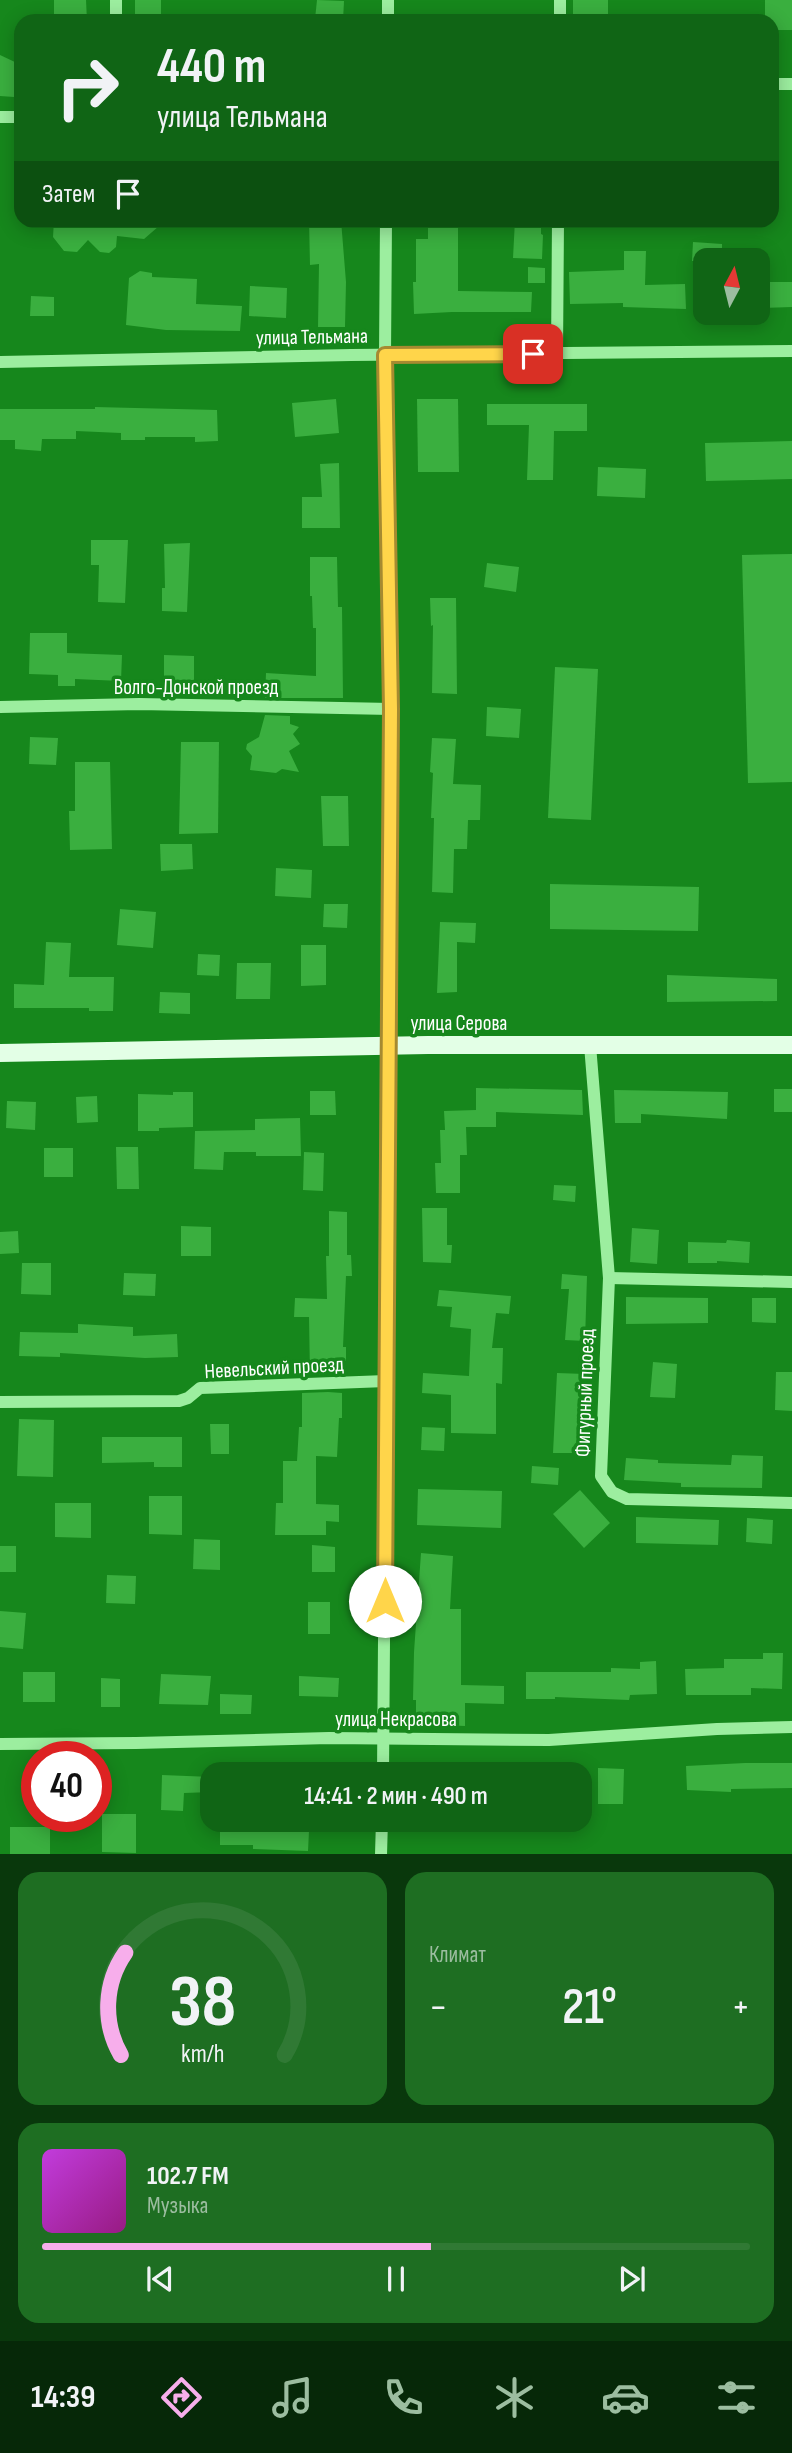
<!DOCTYPE html>
<html lang="ru">
<meta charset="utf-8">
<style>
:root{--surface:#106515;--page:#1e6e22;--text:#f1f3f6;--muted:#9cbda0;--line:#307934;--accent:#f7aeeb}
body{margin:0;font-family:"Sofia Sans Condensed",sans-serif;background:var(--page);color:var(--text);height:100vh;display:flex;flex-direction:column;font-size:26px;white-space:nowrap}
*{box-sizing:border-box;margin:0}
p{font-size:23px;color:var(--muted)}
.icon{flex:none;width:38px;height:38px;fill:none;stroke:currentColor;stroke-width:2;stroke-linecap:round;stroke-linejoin:round}
.map{position:relative;height:1854px;overflow:hidden}
.drawer{display:flex;flex-direction:column;gap:18px;padding:18px;background:#09380c;flex:1}
.drawer>*{flex:none}
.top-card{position:absolute;left:14px;top:14px;width:765px;height:214px;border-radius:21px;box-shadow:0 4px 18px #0003;background:#106515;color:var(--text);overflow:hidden}
.needle{width:46px;rotate:7deg}
.tools{position:absolute;left:693px;top:248px;display:grid;gap:14px}
.tools a{display:grid;place-items:center;width:77px;height:77px;border-radius:14px;background:var(--surface);box-shadow:0 4px 18px #0003;font-size:35px}
.speed{position:absolute;left:21px;top:1741px;display:flex;gap:14px;font-size:35px;font-weight:700;text-align:center}
.speed>*{display:grid;place-content:center;width:91px;height:91px;border-radius:50%;background:var(--surface);box-shadow:0 4px 18px #0003;line-height:1}
.speed .limit{border:10px solid #d22;background:#fff;color:#111}
.pin{position:absolute;display:grid;place-items:center;width:60px;height:60px;color:#fff;margin:-30px;border-radius:14px;box-shadow:0 4px 10px #0006}
.me{position:absolute;width:77px;margin:-38px;rotate:0deg;stroke-linejoin:round;filter:drop-shadow(0 0 5px #0008)}
.turn{display:flex;align-items:center;gap:24px;height:147px;padding:0 28px;font-size:32px}
.turn .icon{width:91px;height:91px;stroke-width:2.5}
.turn b{display:block;font-size:49px;line-height:60px}
.then{display:flex;align-items:center;height:66px;padding:0 28px;background:#0003;gap:14px;font-size:26px}
.big{font-size:52px;font-weight:600;line-height:1.1}
.drawer .card{flex:1;display:flex;flex-direction:column;justify-content:center;gap:10px;min-width:0;padding:0 24px;border-radius:21px;background:var(--page)}
.drawer .dial{align-items:center;gap:0}
.dial svg{height:182px;overflow:visible;fill:none;stroke:var(--line);stroke-width:7;stroke-linecap:round;text-anchor:middle}
.dial text{fill:var(--text);stroke:none}
.song{display:flex;align-items:center;gap:21px}
.cover{width:84px;height:84px;border-radius:10px;background:linear-gradient(135deg,hsl(290 70% 55%),hsl(310 70% 35%))}
.played{height:7px;border-radius:4px;background:linear-gradient(90deg,var(--accent) 55%,var(--line) 55%)}
.keys{display:flex;justify-content:space-around;direction:ltr}
.heat{display:flex;justify-content:space-between;align-items:center;font-size:38px;direction:ltr}
.drawer .tiles{flex:1;display:grid;gap:18px;grid-template-columns:1fr 1fr}
.card:last-child{grid-column:span 2}
.trip{position:absolute;left:200px;top:1762px;width:392px;height:70px;border-radius:21px;background:var(--surface);box-shadow:0 4px 18px #0003;font-weight:600;line-height:70px;text-align:center}
.tab-bar{display:flex;height:112px;justify-content:space-around;align-items:center;background:#062808;color:var(--muted)}
.tab-bar .icon{width:49px;height:49px}
.tab-bar .on{color:var(--accent)}
.tab-bar b{font-size:32px;color:var(--text)}
.map>svg:first-child{display:block}
.building{fill:#3aaf3f}
.lines{fill:none;stroke-linecap:round;stroke-linejoin:round}
.minor{stroke:#9cee9f;stroke-width:12}
.major{stroke:#e3ffe6;stroke-width:18}
.route-casing{stroke:#a68a30;stroke-width:18}
.route{stroke:#ffd54a;stroke-width:12}
.labels{text-anchor:middle;dominant-baseline:central;stroke-width:7;stroke-linejoin:round;paint-order:stroke}
.street-label{font-size:21px;fill:#fff;stroke:#16871c}
</style>
<div class="map">
<svg width="792" height="1855" viewBox="0 0 792 1855">
<rect width="100%" height="100%" fill="#16871c"/>
<g class="building">
<path d="M54,0H86L87,21H54Z"/>
<rect x="135" y="0" width="26" height="21"/>
<path d="M317,0L344,1L343,21L315,19Z"/>
<rect x="573" y="0" width="35" height="21"/>
<path d="M765,0H792V30H772V21H765Z"/>
<path d="M0,55L17,63L14,97L0,96Z"/>
<path d="M54,220H166L144,239L117,236L116,247L109,253L100,252L88,240L77,252L64,251L53,237Z"/>
<path d="M309,220H341L346,282L345,327H318L319,264L310,265Z"/>
<path d="M428,220H458V291L532,292L531,312H452L414,314L413,282H416V239H428Z"/>
<path d="M515,220H541V234L543,235L542,259L513,258Z"/>
<path d="M693,242L722,244V261H692Z"/>
<path d="M624,251H646L645,285L685,284L686,309L623,307V303L570,304L569,272L624,270Z"/>
<path d="M528,267L545,268V283H528Z"/>
<path d="M140,271L152,273V277L197,279L196,304L242,306L240,331L166,330L126,325L129,278Z"/>
<path d="M758,282H792V307L758,308Z"/>
<path d="M250,286L287,288L286,318L249,316Z"/>
<path d="M31,296L54,297V316H30Z"/>
<path d="M336,399L339,433L295,437L292,403Z"/>
<path d="M417,399H458L459,472H418Z"/>
<path d="M487,404H587V431H554L553,480H527L529,425H487Z"/>
<path d="M95,407L217,410L218,441L195,442V437H145V440H121V433L76,431V439H42L41,451L15,449V440H0V409H95Z"/>
<path d="M792,441V479L706,481L705,443Z"/>
<path d="M339,463L340,528H302V497H322L320,464Z"/>
<path d="M598,467L646,469L645,498L597,496Z"/>
<path d="M91,540H128L125,603L98,602L99,565H91Z"/>
<path d="M190,543L187,612L162,611V588H165L164,544Z"/>
<path d="M792,554V782L748,783L742,555Z"/>
<path d="M310,557H337L338,607H342L343,698H265L266,673L316,676V628H313L312,596H310Z"/>
<path d="M487,563L519,567L516,592L484,587Z"/>
<path d="M430,598H456L457,694L432,693L433,625L431,626Z"/>
<path d="M30,633H67V653L122,655L121,681L75,679V686H58V675L29,674Z"/>
<path d="M164,655L194,656V682L164,681Z"/>
<path d="M555,667L598,669L591,820L548,818Z"/>
<path d="M487,707L521,709L519,738L486,736Z"/>
<path d="M265,715L290,716V724L299,727L293,734L300,744L289,751L299,772L282,769L276,773L250,770L252,756L246,749L247,744L259,737Z"/>
<path d="M30,737L58,738L56,765L29,764Z"/>
<path d="M432,738L456,739L453,784L481,785L480,820H468L467,849H454L453,893L432,892L434,818H431L433,773L430,772Z"/>
<path d="M181,742H219L218,833L179,834Z"/>
<path d="M75,762H110L112,849L70,850L69,811H75Z"/>
<path d="M321,796H348L349,846H323Z"/>
<path d="M160,844H192L193,869L161,871Z"/>
<path d="M276,868L312,870L311,898L275,896Z"/>
<path d="M550,884L699,887L698,931L550,929Z"/>
<path d="M324,904H348L347,928L323,927Z"/>
<path d="M120,909L156,912L153,948L117,945Z"/>
<path d="M440,922L476,923L475,943L457,942V992L437,993Z"/>
<path d="M46,942L71,943L69,977H114L113,1011H89V1008H14V984L44,985Z"/>
<path d="M301,945H326V985L301,986Z"/>
<path d="M198,954L220,955L219,976L197,975Z"/>
<path d="M237,963H271L270,999H236Z"/>
<path d="M667,975L777,979V1001L667,1002Z"/>
<path d="M160,992L190,993V1014L159,1013Z"/>
<path d="M476,1088L582,1090L583,1115L496,1112V1127H466L467,1155H460V1193H436L435,1163H441L440,1130H445L444,1111L476,1110Z"/>
<rect x="774" y="1089" width="18" height="23"/>
<path d="M614,1090L728,1092L727,1119L641,1114V1123H615Z"/>
<path d="M310,1091H335L336,1115H310Z"/>
<path d="M173,1092H193V1127L159,1128V1131H138V1094L173,1095Z"/>
<path d="M97,1096L98,1122L77,1123L76,1097Z"/>
<path d="M7,1101L36,1102L35,1130L6,1128Z"/>
<path d="M300,1118L301,1156H256V1152H224L223,1170L194,1169L195,1131L255,1130V1119Z"/>
<path d="M116,1147H138L139,1189H117Z"/>
<rect x="44" y="1148" width="29" height="29"/>
<path d="M304,1152L324,1153L323,1191L303,1190Z"/>
<path d="M554,1185L576,1186L575,1202L553,1200Z"/>
<path d="M422,1208H447V1245H452L451,1263L423,1262Z"/>
<path d="M329,1211L347,1212V1255H351L352,1276H346L343,1347H346V1361H328V1374L310,1375L309,1317H294L295,1298L327,1299L326,1256H329Z"/>
<path d="M181,1226L211,1227V1256H181Z"/>
<path d="M632,1228L659,1230L657,1264L630,1262Z"/>
<path d="M18,1231L19,1253L0,1254V1232Z"/>
<path d="M727,1240L750,1242L749,1263L717,1261V1263H688V1242L726,1243Z"/>
<path d="M22,1263H51V1295L21,1294Z"/>
<path d="M124,1273L156,1274L155,1296L123,1295Z"/>
<path d="M562,1274L587,1276L585,1341L565,1340L569,1289H561Z"/>
<path d="M439,1290L511,1296L509,1314L496,1313L492,1348H503L502,1384L496,1383V1434L451,1433V1395L422,1393L423,1373L469,1376L471,1329L450,1327L452,1307L437,1306Z"/>
<path d="M626,1297L708,1298V1323L626,1324Z"/>
<path d="M752,1298H776V1323L752,1322Z"/>
<path d="M78,1324L133,1327V1336L177,1334L178,1357L145,1358L60,1353V1357L19,1356L20,1332L78,1333Z"/>
<path d="M653,1362L677,1364L675,1398L650,1397Z"/>
<path d="M776,1372H792V1411L775,1410Z"/>
<path d="M557,1373L585,1374L583,1409H579L578,1453H553Z"/>
<path d="M328,1392L342,1393V1418H339L337,1457L316,1456V1504L339,1505V1522L326,1521V1535H275L276,1503H283V1461H297L299,1427H302V1393Z"/>
<path d="M19,1419L54,1420L53,1477L17,1476Z"/>
<path d="M210,1424H229V1454H211Z"/>
<path d="M422,1427L445,1428L444,1451L421,1450Z"/>
<path d="M102,1437H182V1467H154V1462L102,1463Z"/>
<path d="M732,1455L763,1456L762,1488L681,1487V1483L624,1480L626,1458L658,1460V1463L731,1465Z"/>
<path d="M532,1466L559,1468L558,1485L531,1483Z"/>
<path d="M418,1489L502,1491L501,1528L417,1525Z"/>
<path d="M580,1490L610,1523L584,1548L553,1514Z"/>
<path d="M149,1496H182V1535L149,1534Z"/>
<path d="M55,1503H91V1538L55,1537Z"/>
<path d="M636,1517L719,1520L718,1545L636,1543Z"/>
<path d="M747,1518L773,1520L772,1544L746,1542Z"/>
<path d="M194,1539L220,1540V1570L193,1569Z"/>
<path d="M312,1545L335,1547V1572H312Z"/>
<rect x="0" y="1546" width="16" height="26"/>
<path d="M421,1553L453,1556L450,1609H461V1685L504,1686V1704L465,1703V1726L416,1724V1700H413L414,1652Z"/>
<path d="M107,1575L136,1576L135,1604L106,1603Z"/>
<rect x="308" y="1602" width="22" height="32"/>
<path d="M0,1611L26,1613L23,1649L0,1647Z"/>
<path d="M763,1653H783L782,1689L751,1688V1695H686L685,1669L724,1668V1659H763Z"/>
<path d="M656,1661L657,1694L630,1695L629,1700L555,1697V1699H526V1672H611V1668L640,1669V1662Z"/>
<rect x="23" y="1672" width="32" height="30"/>
<path d="M161,1674L211,1676L208,1705L159,1704Z"/>
<path d="M299,1676L339,1678L338,1697L299,1696Z"/>
<path d="M101,1678L120,1679V1707H101Z"/>
<path d="M220,1694L252,1695L251,1714H220Z"/>
<path d="M745,1763H792V1788L731,1789V1792L687,1790L686,1766Z"/>
<path d="M598,1768L624,1769L623,1804H598Z"/>
<path d="M162,1775L212,1777V1792L184,1793L183,1811L161,1810Z"/>
<path d="M102,1814H136V1853L102,1852Z"/>
<path d="M220,1820H261V1826H274V1830L309,1831L308,1851L253,1849V1845H220Z"/>
<rect x="10" y="1827" width="40" height="27"/>
</g>
<g class="lines">
<g class="minor">
<path d="M560,0V21"/>
<path d="M116,21V0"/>
<path d="M388,21V0"/>
<path d="M772,84H792"/>
<path d="M0,117H21"/>
<path d="M557,354L558,220"/>
<path d="M0,362L351,355L792,351"/>
<path d="M0,707L139,704L391,709"/>
<path d="M590,1045L609,1278L601,1476L612,1492L627,1499L792,1503"/>
<path d="M609,1278L792,1282"/>
<path d="M0,1402L179,1401L188,1398L200,1388L386,1381"/>
<path d="M0,1744L136,1743L329,1738L549,1740L717,1729L792,1727"/>
<path d="M383,1774L391,709L385,355L386,220"/>
<path d="M381,1855L382,1820"/>
</g>
<path class="major" d="M0,1053L428,1045H792"/>
</g>
<g class="lines">
<g class="route-casing">
<path id="route" d="M385,1601L391,709L385,355L533,354"/>
</g>
<use href="#route" class="route"/>
</g>
<g class="labels">
<g class="street-label">
<text transform="translate(312 337) rotate(-1)">улица Тельмана</text>
<text x="196" y="687">Волго-Донской проезд</text>
<text x="459" y="1023">улица Серова</text>
<text transform="translate(274 1368) rotate(-3)">Невельский проезд</text>
<text transform="translate(585 1393) rotate(-88)">Фигурный проезд</text>
<text x="396" y="1719">улица Некрасова</text>
</g>
</g>
</svg>
<div class="tools">
<a><svg class="needle" viewBox="-14 -14 28 28"><path d="M0-13l5 13h-10z" fill="#e53935"/><path d="M0 13l5-13h-10z" fill="#9cbda0"/></svg></a>
</div>
<div class="speed"><div class="limit">40</div></div>
<div class="pin" style="left:533px;top:354px;background:#d93025"><svg class="icon" aria-label="arrive" viewBox="0 0 24 24"><path d="M6 21V4h12l-3 4 3 4H6"/></svg></div>
<svg class="me" style="left:385px;top:1601px" viewBox="-20 -20 40 40"><circle r="19" fill="#fff"/><path d="M0-13L10 11 0 6-10 11z" fill="#ffd54a"/></svg>
<div class="trip">14:41 · 2 мин · 490 m</div>
<div class="top-card">
<div class="turn"><svg class="icon" aria-label="right" viewBox="0 0 24 24"><path d="M7 20v-9h11M14 6l5 5-5 5"/></svg><div><b>440 m</b>улица Тельмана</div></div>
<div class="then">Затем<svg class="icon" aria-label="arrive" viewBox="0 0 24 24"><path d="M6 21V4h12l-3 4 3 4H6"/></svg></div>
</div>
</div>
<section class="drawer">
<div class="tiles">
<div class="card dial"><svg viewBox="0 0 100 80">
<path d="M14 69A42 42 0 1 1 86 69"/>
<path d="M14 69A42 42 0 0 1 16 24" stroke="#f7aeeb"/>
<text x="50" y="56" font-size="32" font-weight="700">38</text>
<text x="50" y="72" font-size="11">km/h</text>
</svg></div>
<div class="card"><p>Климат</p>
<div class="heat"><a>−</a><b class="big">21°</b><a>+</a></div>
</div>
<div class="card">
<div class="song"><i class="cover"></i><div><b>102.7 FM</b><p>Музыка</p></div></div>
<div class="played"></div>
<div class="keys"><svg class="icon" aria-label="previous" viewBox="0 0 24 24"><path d="M18 5L8 12l10 7zM5 5v14"/></svg><svg class="icon" aria-label="pause" viewBox="0 0 24 24"><path d="M8 5v14M16 5v14"/></svg><svg class="icon" aria-label="next" viewBox="0 0 24 24"><path d="M6 5l10 7-10 7zM19 5v14"/></svg></div>
</div>
</div>
</section>
<nav class="tab-bar">
<b>14:39</b>
<svg class="icon on" aria-label="directions" viewBox="0 0 24 24"><path d="M12 3l9 9-9 9-9-9zM9 14v-3h6M13 9l2 2-2 2"/></svg>
<svg class="icon" aria-label="music" viewBox="0 0 24 24"><path d="M9 18V5l10-2v13"/><circle cx="6" cy="18" r="3"/><circle cx="16" cy="16" r="3"/></svg>
<svg class="icon" aria-label="phone" viewBox="0 0 24 24"><path d="M5 4h4l2 5-3 2q2 4 5 5l2-3 5 2v4C11 20 4 13 5 4z"/></svg>
<svg class="icon" aria-label="climate" viewBox="0 0 24 24"><path d="M12 3v18M4 7l16 10M4 17L20 7"/></svg>
<svg class="icon" aria-label="car" viewBox="0 0 24 24"><path d="M5 17H2v-5l4-1 3-4h7l3 4 3 1v5h-3M9 17h6M6 11h13"/><circle cx="7" cy="17" r="2"/><circle cx="17" cy="17" r="2"/></svg>
<svg class="icon" aria-label="filters" viewBox="0 0 24 24"><path d="M4 7h16M4 17h16"/><circle cx="9" cy="7" r="2"/><circle cx="15" cy="17" r="2"/></svg>
</nav>
